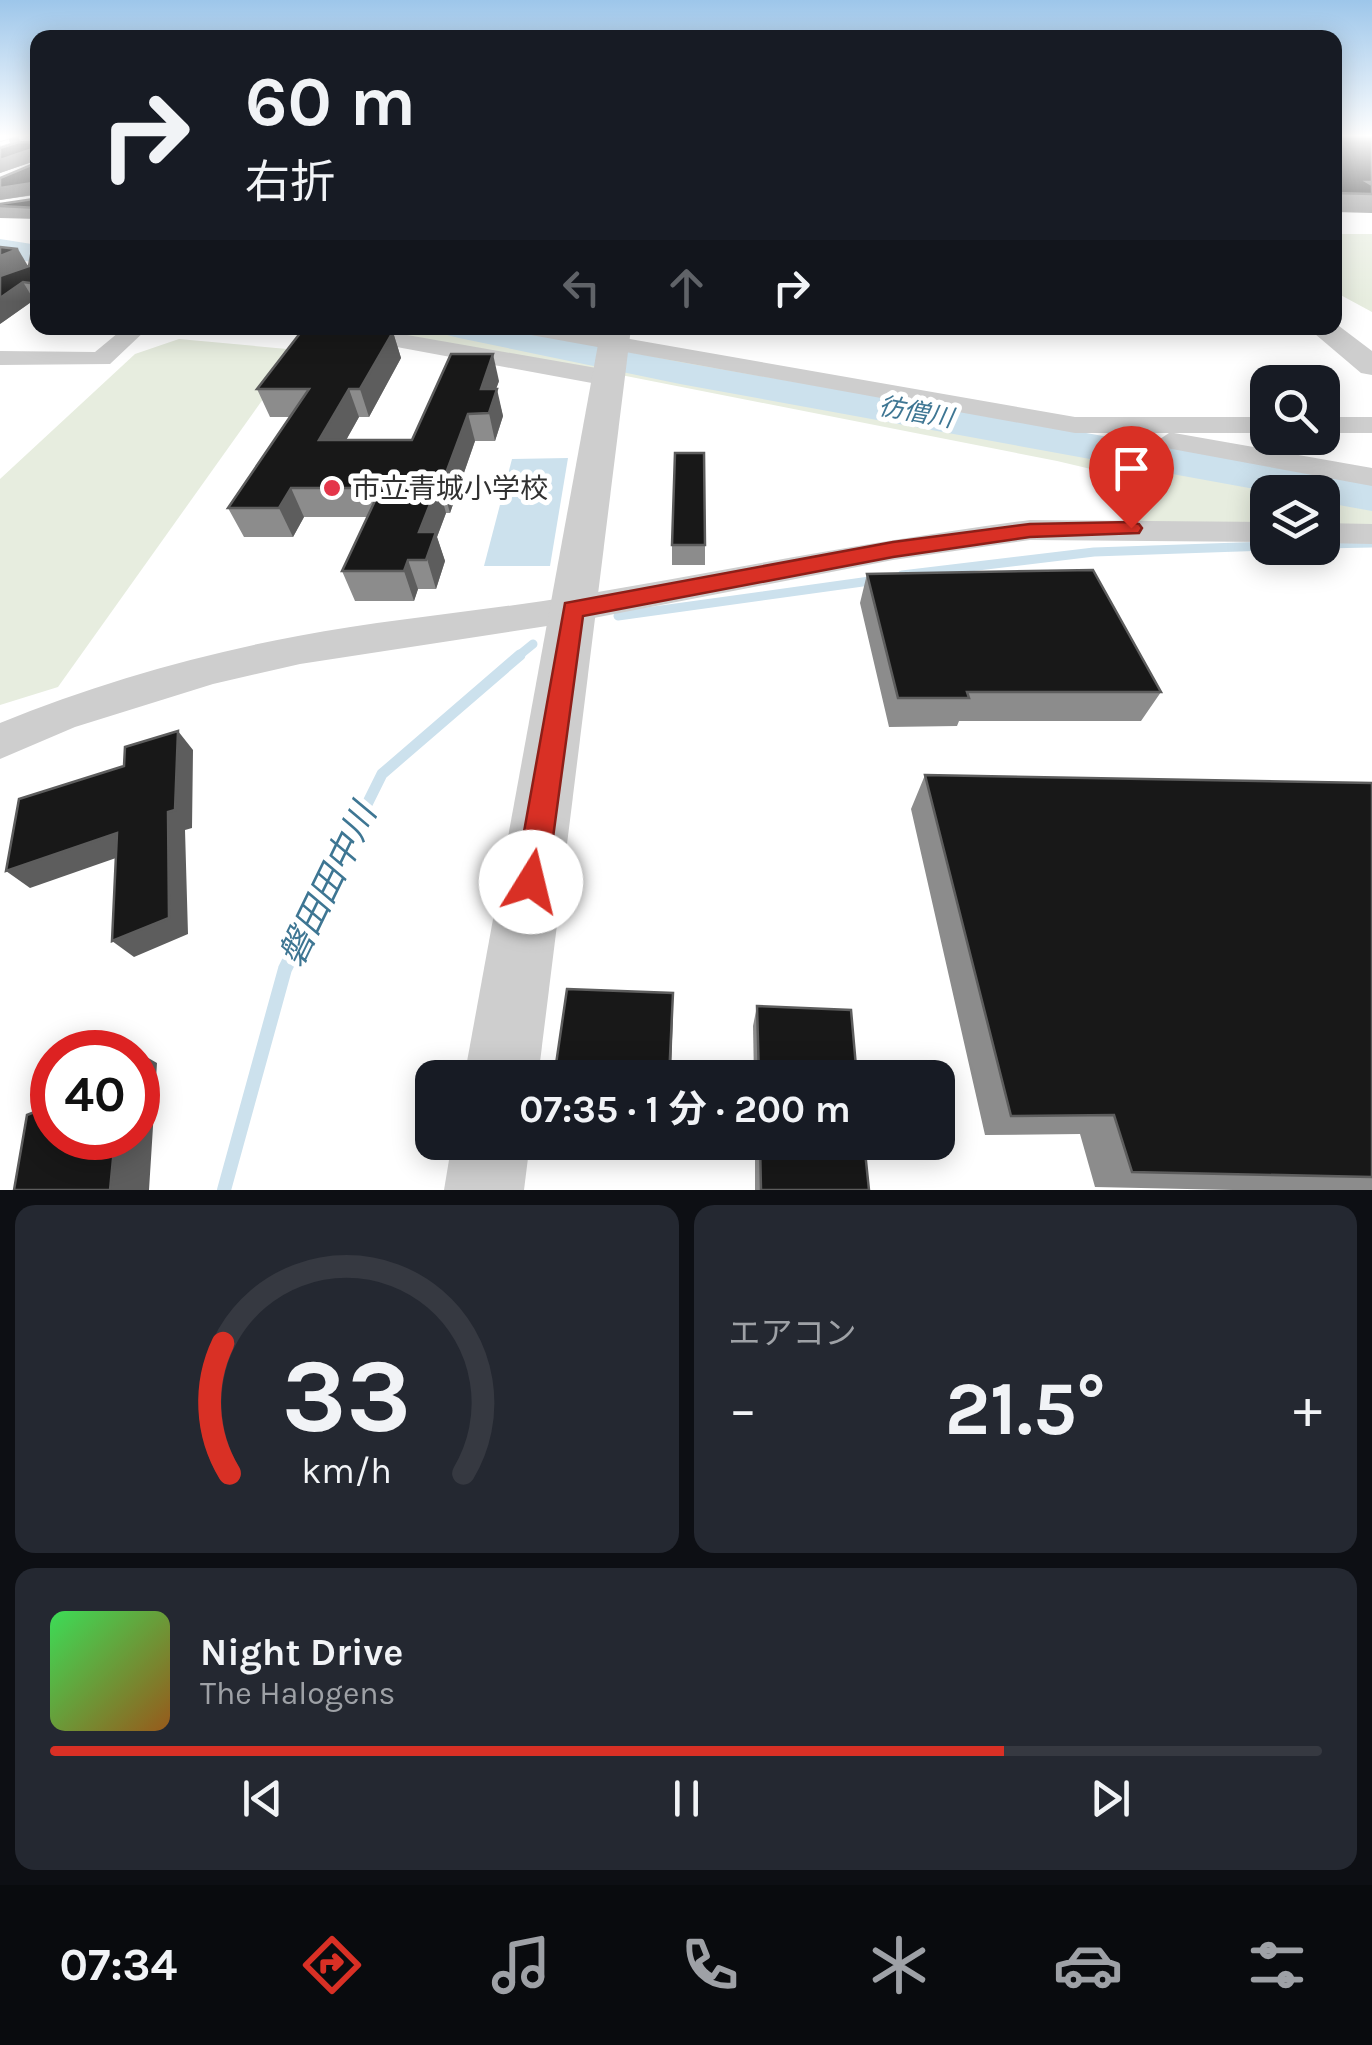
<!DOCTYPE html>
<html lang="ja">
<meta charset="utf-8">
<style>
:root{--surface:#171b24;--page:#242831;--text:#f1f3f6;--muted:#9ea1a6;--line:#363941;--accent:#d93025}
body{margin:0;font-family:Karla,"Noto Sans JP",sans-serif;background:var(--page);color:var(--text);height:100vh;display:flex;flex-direction:column;font-size:38px;white-space:nowrap}
*{box-sizing:border-box;margin:0}
p{font-size:32px;color:var(--muted)}
.icon{flex:none;width:55px;height:55px;fill:none;stroke:currentColor;stroke-width:2;stroke-linecap:round;stroke-linejoin:round}
.map{position:relative;height:1190px;overflow:hidden}
.side{display:flex;flex-direction:column;gap:15px;padding:15px;background:#0d0f14;flex:1}
.side>*{flex:none}
.guide{position:absolute;left:30px;top:30px;width:1312px;height:305px;border-radius:20px;box-shadow:0 5px 25px #0003;background:#171b24;color:var(--text);overflow:hidden}
.buttons{position:absolute;left:1250px;top:365px;display:grid;gap:20px}
.buttons a{display:grid;place-items:center;width:90px;height:90px;border-radius:20px;background:var(--surface);box-shadow:0 5px 25px #0003;font-size:50px}
.speed{position:absolute;left:30px;top:1030px;display:flex;gap:20px;font-size:50px;font-weight:700;text-align:center}
.speed>*{display:grid;place-content:center;width:130px;height:130px;border-radius:50%;background:var(--surface);box-shadow:0 5px 25px #0003;line-height:1}
.speed .limit{border:15px solid #d22;background:#fff;color:#111}
.pin{position:absolute;display:grid;place-items:center;width:85px;height:85px;color:#fff;margin:-102px -42px;border-radius:50% 50% 50% 0;rotate:-45deg;box-shadow:0 0 10px #0007}
.pin .icon{rotate:45deg}
.me{position:absolute;width:110px;margin:-55px;rotate:9deg;stroke-linejoin:round;filter:drop-shadow(0 0 8px #0008)}
.turn{display:flex;align-items:center;gap:35px;height:210px;padding:0 50px;font-size:45px}
.turn .icon{width:130px;height:130px;stroke-width:2.5}
.turn b{display:block;font-size:70px;line-height:85px}
.lanes{display:flex;align-items:center;height:95px;padding:0 50px;background:#0003;justify-content:center;gap:50px;direction:ltr}
.lanes .off{opacity:.35}
.big{font-size:75px;font-weight:700;line-height:1.1}
.side .tile{flex:1;display:flex;flex-direction:column;justify-content:center;gap:15px;min-width:0;padding:0 35px;border-radius:20px;background:var(--page)}
.side .dial{align-items:center;gap:0}
.dial svg{height:260px;overflow:visible;fill:none;stroke:var(--line);stroke-width:7;stroke-linecap:round;text-anchor:middle}
.dial text{fill:var(--text);stroke:none}
.song{display:flex;align-items:center;gap:30px}
.cover{width:120px;height:120px;border-radius:15px;background:linear-gradient(135deg,hsl(130 70% 55%),hsl(30 70% 35%))}
.played{height:10px;border-radius:5px;background:linear-gradient(90deg,var(--accent) 75%,var(--line) 75%)}
.keys{display:flex;justify-content:space-around;direction:ltr}
.heat{display:flex;justify-content:space-between;align-items:center;font-size:55px;direction:ltr}
.side .tiles{flex:1;display:grid;gap:15px;grid-template-columns:1fr 1fr}
.tile:last-child{grid-column:span 2}
.trip{position:absolute;left:415px;top:1060px;width:540px;height:100px;border-radius:20px;background:var(--surface);box-shadow:0 5px 25px #0003;font-weight:700;line-height:100px;text-align:center}
.tabs{display:flex;height:160px;justify-content:space-around;align-items:center;background:#090b0e;color:var(--muted)}
.tabs .icon{width:70px;height:70px}
.tabs .current{color:var(--accent)}
.tabs b{font-size:45px;color:var(--text)}
.map>svg:first-child{display:block}
.green{fill:#e7eddf}
.water{fill:#cce1ed}
.lines{fill:none;stroke-linecap:round;stroke-linejoin:round}
.stream-far2{stroke:#cce1ed;stroke-width:9}
.stream-far1{stroke:#cce1ed;stroke-width:11}
.stream{stroke:#cce1ed;stroke-width:14}
.river{fill:#cce1ed;fill-rule:evenodd}
.minor{fill:#cecece;fill-rule:evenodd}
.tertiary{fill:#cecece;fill-rule:evenodd}
.rail-casing{stroke:#868686;stroke-width:5}
.rail{stroke:#fff;stroke-width:4;stroke-dasharray:10;stroke-linecap:butt}
.wall{fill:#8c8c8c}
.shaded-wall{fill:#5d5d5d}
.building{fill:#181818;stroke:#5d5d5d;stroke-width:2.5}
.route{fill:#d93025;stroke:#8d1f18;stroke-width:2.5}
.poi-dot{fill:#e4364a;stroke:#fff;stroke-width:4}
.labels{text-anchor:middle;dominant-baseline:central;stroke-width:10;stroke-linejoin:round;paint-order:stroke}
.far-water-label{font-size:25px;font-style:italic;fill:#3e7693;stroke:#fff}
.poi-label{font-size:28px;fill:#313131;stroke:#fff;text-anchor:start}
.near-water-label{font-size:35px;font-style:italic;fill:#3e7693;stroke:#fff}
</style>
<div class="map">
<svg width="1372" height="1190" viewBox="0 0 1372 1190">
<rect width="100%" height="100%" fill="#fff"/>
<g class="green">
<path d="M1335,234H1372V312L1335,292Z"/>
<path d="M337,328H531L994,420L1372,485V532L1323,529L1322,492H1268L1267,527L1137,521L1108,473L1057,461L555,362Z"/>
<path d="M179,339L298,350L58,687L0,705V479L135,354Z"/>
</g>
<path class="water" d="M568,458L550,566H484L512,459Z"/>
<g class="lines">
<g class="stream-far2">
<path d="M1322,544L1372,543"/>
<path d="M902,575L1094,552L1268,546"/>
<path d="M618,616L877,580"/>
<path d="M517,657L533,644"/>
</g>
<path class="stream-far1" d="M324,891L382,774L520,655"/>
<path class="stream" d="M224,1190L285,969L325,889"/>
<g class="river">
<path d="M0,239L38,245V263L0,257Z"/>
<path d="M442,328H508L680,362L1372,483V511L1322,502V492H1271L680,384L459,338L447,335Z"/>
</g>
<g class="minor">
<path d="M38,136V144L0,156V147Z"/>
<path d="M124,328H148L110,364L0,365V351L95,352Z"/>
<path d="M321,328H367L608,370L621,378L608,386L332,335Z"/>
<path d="M520,328H567L1075,417H1268V433H1174L1372,468V486L1161,447L1157,441L1169,433H1075L531,335Z"/>
<rect x="1322" y="417" width="50" height="16"/>
<path d="M1030,520L1268,522V542L1030,540L893,560L573,622L300,664L213,684L75,727L0,759V723C95,684 196,655 298,636C389,619 483,611 575,596C727,570 877,540 1030,520Z"/>
<path d="M1322,523L1372,524V544L1322,543Z"/>
</g>
<g class="tertiary">
<path d="M1335,323L1372,351V375L1361,373L1308,328H1335Z"/>
<path d="M601,328H631L538,1078H464Z"/>
<path d="M452,1142H530L524,1190H444Z"/>
</g>
<g class="rail-casing">
<path id="rail" d="M0,144L26,136"/>
</g>
<use href="#rail" class="rail"/>
</g>
<g class="wall">
<path d="M1335,136H1372V213L1335,212Z"/>
<path d="M38,143V219L0,218V204L34,199L35,195L0,200L34,164V161L0,173V148Z"/>
<path d="M38,251V301L34,300L0,324L28,266Z"/>
<path d="M393,332L401,358L369,417H359L346,440H412L499,381L496,389L503,416L495,441H475L450,513H446L437,537L445,561L436,589H418L414,601H355L342,571L367,517H304L293,537H244L228,508L290,417H270L257,389Z"/>
<rect x="672" y="545" width="33" height="20"/>
<path d="M867,574L1161,692L1141,721H959L957,726L889,727L860,603Z"/>
<path d="M925,775L1372,783V1190H1233L1095,1187L1080,1134L985,1135L911,809Z"/>
<path d="M757,1006L857,1078H754L753,1026Z"/>
<path d="M550,1142H668L667,1155L555,1151Z"/>
<path d="M755,1142H864L869,1190H755Z"/>
</g>
<g class="shaded-wall">
<path d="M35,148L38,160L0,173V160Z"/>
<path d="M32,183L38,194L0,200V188Z"/>
<path d="M18,249L28,266L0,278V256Z"/>
<path d="M23,282L34,300L0,324V298Z"/>
<path d="M393,332L401,358L369,417L360,389Z"/>
<path d="M493,354L499,381L487,413L481,389Z"/>
<path d="M349,389L359,417L330,469L319,440Z"/>
<path d="M497,389L503,416L495,441L489,413Z"/>
<path d="M468,414L475,441L450,513L442,484Z"/>
<path d="M438,484L446,513L437,537L445,561L436,589L419,532Z"/>
<path d="M291,488L304,517L293,537L279,508Z"/>
<path d="M408,560L418,589L414,601L404,571Z"/>
<path d="M178,731L193,750L192,828L185,830L188,934L134,957L112,941Z"/>
<path d="M117,833L136,851L30,888L6,871Z"/>
<path d="M673,993V1014L671,1078H669Z"/>
<path d="M124,1044L157,1063L149,1190H110L115,1138H138V1052H123Z"/>
</g>
<g class="building">
<path d="M1335,136H1372V182H1367L1372,185V194L1335,193Z"/>
<path d="M19,142L38,143V208L0,206V204L34,199L36,187L32,183L0,188V178L34,164L35,148L0,160V148Z"/>
<path d="M0,247L18,249L0,256Z"/>
<path d="M32,250L38,251V284L23,282L0,298V276L29,266Z"/>
<path d="M301,332H393L360,389H349L319,440H412L451,354H493L481,389H497L489,413L468,414L442,484H438L419,532H436L426,560H408L404,571H342L381,488H291L279,508H228L309,389H257Z"/>
<path d="M675,453H704L705,545H672Z"/>
<path d="M1093,570L1161,692H967L969,698H898L867,574Z"/>
<path d="M178,731L175,810L168,812L169,918L112,941L117,833L6,871L19,799L124,766L125,747Z"/>
<path d="M925,775L1372,783V1177L1132,1172L1114,1115L1011,1116Z"/>
<path d="M567,989L673,993L669,1078H554Z"/>
<path d="M757,1006L851,1010L857,1078H759Z"/>
<path d="M124,1044L123,1052H103Z"/>
<path d="M52,1105V1138H115L110,1190H14L27,1115Z"/>
<path d="M760,1142H864L869,1190H761Z"/>
</g>
<linearGradient id="sky" x2="0" y2="1"><stop stop-color="#9dc6ea"/><stop offset="0.45" stop-color="#fff"/><stop offset="1" stop-color="#fff" stop-opacity="0"/></linearGradient>
<rect width="1372" height="302" fill="url(#sky)"/>
<path class="route" d="M1131,522L1139,524L1142,528L1139,533L1030,537L893,557L583,616L547,882L542,893L531,897L520,893L515,882L565,603L893,542L1030,524Z"/>
<circle class="poi-dot" cx="332" cy="488" r="10"/>
<g class="labels">
<g class="far-water-label">
<text transform="translate(916 412) rotate(10)">彷僧川</text>
</g>
<g class="poi-label">
<text x="352" y="488">市立青城小学校</text>
</g>
<g class="near-water-label">
<text transform="translate(328 885) rotate(-64)">磐田田中川</text>
</g>
</g>
</svg>
<div class="buttons">
<a><svg class="icon" aria-label="search" viewBox="0 0 24 24"><circle cx="10" cy="10" r="6"/><path d="M15 15l6 6"/></svg></a>
<a><svg class="icon" aria-label="layers" viewBox="0 0 24 24"><path d="M12 4l9 5-9 5-9-5zM3 14l9 5 9-5"/></svg></a>
</div>
<div class="speed"><div class="limit">40</div></div>
<div class="pin" style="left:1131px;top:528px;background:#d93025"><svg class="icon" aria-label="arrive" viewBox="0 0 24 24"><path d="M6 21V4h12l-3 4 3 4H6"/></svg></div>
<svg class="me" style="left:531px;top:882px" viewBox="-20 -20 40 40"><circle r="19" fill="#fff"/><path d="M0-13L10 11 0 6-10 11z" fill="#d93025"/></svg>
<div class="trip">07:35 · 1 分 · 200 m</div>
<div class="guide">
<div class="turn"><svg class="icon" aria-label="right" viewBox="0 0 24 24"><path d="M7 20v-9h11M14 6l5 5-5 5"/></svg><div><b>60 m</b>右折</div></div>
<div class="lanes"><svg class="icon off" aria-label="left" viewBox="0 0 24 24"><path d="M17 20v-9H6M10 6l-5 5 5 5"/></svg><svg class="icon off" aria-label="ahead" viewBox="0 0 24 24"><path d="M12 20V5M6 11l6-6 6 6"/></svg><svg class="icon" aria-label="right" viewBox="0 0 24 24"><path d="M7 20v-9h11M14 6l5 5-5 5"/></svg></div>
</div>
</div>
<section class="side">
<div class="tiles">
<div class="tile dial"><svg viewBox="0 0 100 80">
<path d="M14 69A42 42 0 1 1 86 69"/>
<path d="M14 69A42 42 0 0 1 12 29" stroke="#d93025"/>
<text x="50" y="56" font-size="32" font-weight="700">33</text>
<text x="50" y="72" font-size="11">km/h</text>
</svg></div>
<div class="tile"><p>エアコン</p>
<div class="heat"><a>−</a><b class="big">21.5°</b><a>+</a></div>
</div>
<div class="tile">
<div class="song"><i class="cover"></i><div><b>Night Drive</b><p>The Halogens</p></div></div>
<div class="played"></div>
<div class="keys"><svg class="icon" aria-label="previous" viewBox="0 0 24 24"><path d="M18 5L8 12l10 7zM5 5v14"/></svg><svg class="icon" aria-label="pause" viewBox="0 0 24 24"><path d="M8 5v14M16 5v14"/></svg><svg class="icon" aria-label="next" viewBox="0 0 24 24"><path d="M6 5l10 7-10 7zM19 5v14"/></svg></div>
</div>
</div>
</section>
<nav class="tabs">
<b>07:34</b>
<svg class="icon current" aria-label="directions" viewBox="0 0 24 24"><path d="M12 3l9 9-9 9-9-9zM9 14v-3h6M13 9l2 2-2 2"/></svg>
<svg class="icon" aria-label="music" viewBox="0 0 24 24"><path d="M9 18V5l10-2v13"/><circle cx="6" cy="18" r="3"/><circle cx="16" cy="16" r="3"/></svg>
<svg class="icon" aria-label="phone" viewBox="0 0 24 24"><path d="M5 4h4l2 5-3 2q2 4 5 5l2-3 5 2v4C11 20 4 13 5 4z"/></svg>
<svg class="icon" aria-label="climate" viewBox="0 0 24 24"><path d="M12 3v18M4 7l16 10M4 17L20 7"/></svg>
<svg class="icon" aria-label="car" viewBox="0 0 24 24"><path d="M5 17H2v-5l4-1 3-4h7l3 4 3 1v5h-3M9 17h6M6 11h13"/><circle cx="7" cy="17" r="2"/><circle cx="17" cy="17" r="2"/></svg>
<svg class="icon" aria-label="filters" viewBox="0 0 24 24"><path d="M4 7h16M4 17h16"/><circle cx="9" cy="7" r="2"/><circle cx="15" cy="17" r="2"/></svg>
</nav>
